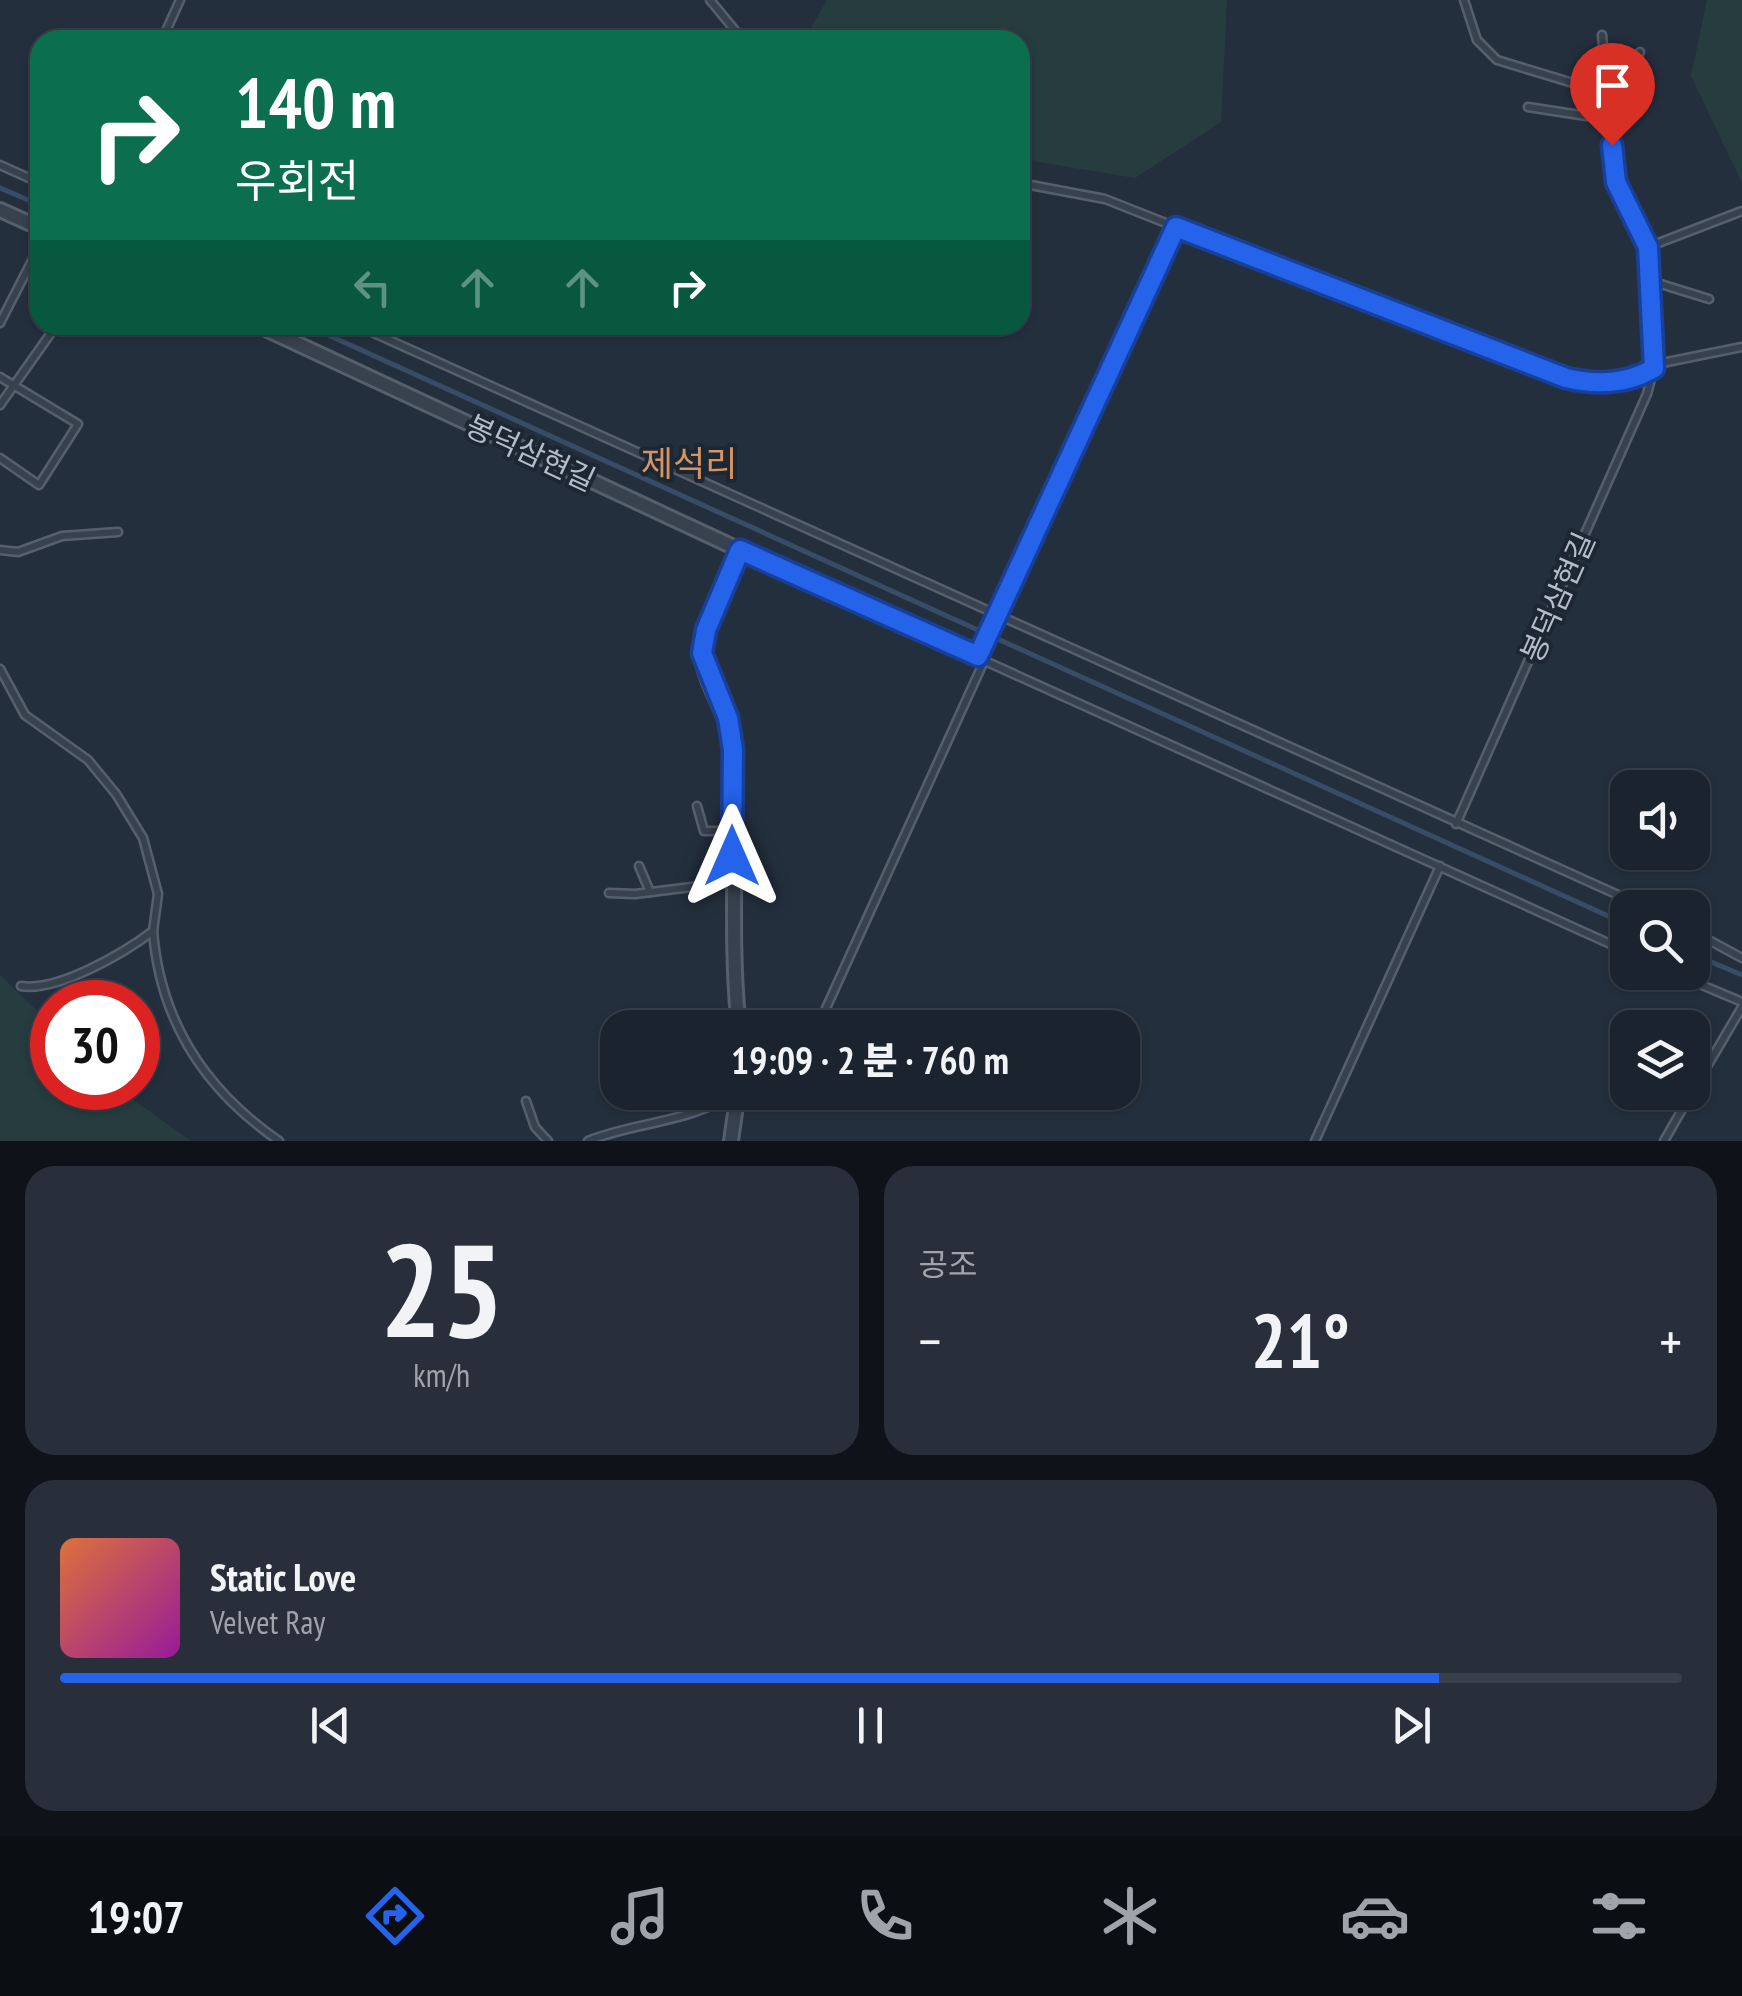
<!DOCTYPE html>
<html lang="ko">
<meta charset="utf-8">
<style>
:root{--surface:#1b232e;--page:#282f3a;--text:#f1f3f6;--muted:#a0a4aa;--line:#39404a;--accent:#2563eb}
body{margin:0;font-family:"PT Sans Narrow","Noto Sans KR",sans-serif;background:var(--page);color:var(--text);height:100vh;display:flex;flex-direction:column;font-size:38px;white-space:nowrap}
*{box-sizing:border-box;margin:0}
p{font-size:32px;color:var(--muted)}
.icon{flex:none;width:55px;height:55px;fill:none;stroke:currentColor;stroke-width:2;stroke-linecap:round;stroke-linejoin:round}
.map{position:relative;height:1141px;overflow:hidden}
.details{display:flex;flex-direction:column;gap:25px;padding:25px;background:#0f1319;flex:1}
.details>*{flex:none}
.banner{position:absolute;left:30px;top:30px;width:1000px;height:305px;border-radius:30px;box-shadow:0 2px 8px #0004,0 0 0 2px var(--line);background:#0b6e4f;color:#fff;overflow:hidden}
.controls{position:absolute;left:1610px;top:770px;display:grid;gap:20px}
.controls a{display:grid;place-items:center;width:100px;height:100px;border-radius:20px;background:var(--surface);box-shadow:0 2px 8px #0004,0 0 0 2px var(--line);font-size:50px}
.speed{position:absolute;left:30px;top:980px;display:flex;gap:20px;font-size:50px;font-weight:700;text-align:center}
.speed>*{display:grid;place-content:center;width:130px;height:130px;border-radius:50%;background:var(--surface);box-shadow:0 2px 8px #0004,0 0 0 2px var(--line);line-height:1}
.speed .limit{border:15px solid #d22;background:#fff;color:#111}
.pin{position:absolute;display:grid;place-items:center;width:85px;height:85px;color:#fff;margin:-102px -42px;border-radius:50% 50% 50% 0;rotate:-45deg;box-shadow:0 0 10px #0007}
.pin .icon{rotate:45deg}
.me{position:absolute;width:110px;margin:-55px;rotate:0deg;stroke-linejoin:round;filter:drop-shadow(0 0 8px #0008)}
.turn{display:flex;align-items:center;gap:35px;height:210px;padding:0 40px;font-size:45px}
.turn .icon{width:130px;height:130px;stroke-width:2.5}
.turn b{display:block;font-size:70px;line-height:85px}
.lanes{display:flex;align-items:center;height:95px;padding:0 40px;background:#0003;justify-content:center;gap:50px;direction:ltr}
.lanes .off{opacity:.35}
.big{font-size:75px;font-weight:800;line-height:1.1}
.details .tile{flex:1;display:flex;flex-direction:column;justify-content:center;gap:15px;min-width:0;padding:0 35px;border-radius:30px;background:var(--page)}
.details .dial{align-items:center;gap:0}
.dial b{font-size:130px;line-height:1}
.song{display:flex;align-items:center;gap:30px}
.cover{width:120px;height:120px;border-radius:15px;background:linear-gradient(135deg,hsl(20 70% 55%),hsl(300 70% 35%))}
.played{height:10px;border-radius:5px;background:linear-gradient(90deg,var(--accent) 85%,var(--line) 85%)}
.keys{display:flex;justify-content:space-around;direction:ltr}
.heat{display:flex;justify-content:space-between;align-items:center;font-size:55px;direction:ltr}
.details .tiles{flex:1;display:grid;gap:25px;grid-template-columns:1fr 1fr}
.tile:last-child{grid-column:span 2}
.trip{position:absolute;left:600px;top:1010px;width:540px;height:100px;border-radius:30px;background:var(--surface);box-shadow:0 2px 8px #0004,0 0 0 2px var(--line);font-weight:800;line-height:100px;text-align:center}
.tab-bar{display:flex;height:160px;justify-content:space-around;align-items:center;background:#0b0e12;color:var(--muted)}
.tab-bar .icon{width:70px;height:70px}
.tab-bar .on{color:var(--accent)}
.tab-bar b{font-size:45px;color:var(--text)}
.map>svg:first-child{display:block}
.green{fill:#263c3f}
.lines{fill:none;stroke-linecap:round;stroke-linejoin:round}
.stream{stroke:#394c67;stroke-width:5}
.service-casing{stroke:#565f6c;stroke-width:11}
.minor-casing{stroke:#565f6c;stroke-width:18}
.service{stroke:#38414e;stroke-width:6}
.minor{stroke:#38414e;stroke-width:12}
.route-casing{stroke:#184099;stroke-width:25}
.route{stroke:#2563eb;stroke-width:18}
.labels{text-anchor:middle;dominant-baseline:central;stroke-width:8;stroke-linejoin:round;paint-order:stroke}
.street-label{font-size:30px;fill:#b4bcc9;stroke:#1d2633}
.quarter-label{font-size:35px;fill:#d59563;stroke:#1d2633}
</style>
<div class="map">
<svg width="1742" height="1141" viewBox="0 0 1742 1141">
<rect width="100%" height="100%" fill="#242f3e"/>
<g class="green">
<path d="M827,0H1227L1221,122L1135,178L1020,159V40H804Z"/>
<path d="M1707,0H1742V183L1691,76Z"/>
<path d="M0,975L52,1025V1088H117L191,1141H0Z"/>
</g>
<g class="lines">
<g class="stream">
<path d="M0,188L40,205"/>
<path d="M306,325L1628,925"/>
<path d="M1692,954L1742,975"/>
</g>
<g class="service-casing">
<g id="service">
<path d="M710,0L743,40"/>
<path d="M1464,0L1477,40L1497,60L1609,94"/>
<path d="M162,40L180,0"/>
<path d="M1606,79L1631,67L1640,52"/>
<path d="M1528,107L1612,120"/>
<path d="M0,165L40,183"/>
<path d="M1020,183L1105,199L1371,304L1587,383L1615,382L1667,362L1742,347"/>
<path d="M1648,247L1742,211"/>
<path d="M1651,281L1709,299"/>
<path d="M0,323L40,245"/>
<path d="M356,325L1647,908"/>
<path d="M0,377L78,424L39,485L0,458"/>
<path d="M0,405L51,333"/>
<path d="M0,550L18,552L62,536L118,532"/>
<path d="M740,550L1628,952"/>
<path d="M978,656L1176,227"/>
<path d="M0,669L25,715L88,760L116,794L143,838L158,894L153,931"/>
<path d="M697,806L704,831H732"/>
<path d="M1456,824L1647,394L1654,368L1648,247L1629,217L1615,182L1602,35"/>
<path d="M639,866L650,892"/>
<path d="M609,893L635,894L732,882"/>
<path d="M1692,931L1742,958"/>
<path d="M1671,972L1742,1002"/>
<path d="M21,986C58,992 124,953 153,931C160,1021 205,1090 279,1141"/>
<path d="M817,1028L985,659"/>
<path d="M771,1092H779"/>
<path d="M1692,1092L1742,1007"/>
<path d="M526,1101L535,1127L548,1141"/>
<path d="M588,1141C633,1122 697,1122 733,1092"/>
<path d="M1315,1141L1440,866"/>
<path d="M1664,1141L1692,1092"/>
</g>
</g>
<g class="minor-casing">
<g id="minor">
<path d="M0,210L40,228"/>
<path d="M257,325L740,550C727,580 703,617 702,650C701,682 731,715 733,752C738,844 729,935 739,1028"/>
<path d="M731,1141L738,1092"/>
</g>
</g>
<use href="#service" class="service"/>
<use href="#minor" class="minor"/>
</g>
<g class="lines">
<g class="route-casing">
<path id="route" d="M732,856L733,750L728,718L702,653L706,630L740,550L978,656L1176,227L1566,378C1596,385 1626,385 1654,368L1648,247L1616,182L1612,145"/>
</g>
<use href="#route" class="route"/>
</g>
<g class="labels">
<g class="street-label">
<text transform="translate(531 452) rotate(25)">봉덕삼현길</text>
<text transform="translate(1557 597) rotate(-66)">봉덕삼현길</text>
</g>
<g class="quarter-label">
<text x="689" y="463">제석리</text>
</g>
</g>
</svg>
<div class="controls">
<a><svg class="icon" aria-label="sound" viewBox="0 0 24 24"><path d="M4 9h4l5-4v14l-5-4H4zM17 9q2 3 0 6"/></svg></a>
<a><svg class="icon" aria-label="search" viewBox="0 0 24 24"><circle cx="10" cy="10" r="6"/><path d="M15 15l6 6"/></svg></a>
<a><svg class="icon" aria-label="layers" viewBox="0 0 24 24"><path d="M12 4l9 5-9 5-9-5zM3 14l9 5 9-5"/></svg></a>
</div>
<div class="speed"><div class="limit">30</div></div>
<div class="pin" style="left:1612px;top:145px;background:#d93025"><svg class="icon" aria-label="arrive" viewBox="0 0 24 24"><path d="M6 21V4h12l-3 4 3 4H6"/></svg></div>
<svg class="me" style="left:732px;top:856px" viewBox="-20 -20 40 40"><path d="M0-17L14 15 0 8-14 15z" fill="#2563eb" stroke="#fff" stroke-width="4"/></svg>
<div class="trip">19:09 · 2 분 · 760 m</div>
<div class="banner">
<div class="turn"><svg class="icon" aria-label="right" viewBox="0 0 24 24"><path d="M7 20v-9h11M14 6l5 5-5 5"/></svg><div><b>140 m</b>우회전</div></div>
<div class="lanes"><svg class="icon off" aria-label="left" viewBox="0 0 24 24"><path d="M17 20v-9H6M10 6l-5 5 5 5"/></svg><svg class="icon off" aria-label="ahead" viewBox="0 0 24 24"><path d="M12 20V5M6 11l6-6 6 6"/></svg><svg class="icon off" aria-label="ahead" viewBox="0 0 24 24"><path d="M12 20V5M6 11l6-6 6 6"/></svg><svg class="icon" aria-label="right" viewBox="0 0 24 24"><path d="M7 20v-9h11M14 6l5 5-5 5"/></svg></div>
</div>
</div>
<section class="details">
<div class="tiles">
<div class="tile dial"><b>25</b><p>km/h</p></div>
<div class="tile"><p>공조</p>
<div class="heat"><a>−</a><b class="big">21°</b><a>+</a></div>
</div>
<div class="tile">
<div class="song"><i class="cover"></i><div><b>Static Love</b><p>Velvet Ray</p></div></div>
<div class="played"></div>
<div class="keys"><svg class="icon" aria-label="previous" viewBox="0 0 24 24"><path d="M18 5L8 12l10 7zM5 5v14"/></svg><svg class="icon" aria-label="pause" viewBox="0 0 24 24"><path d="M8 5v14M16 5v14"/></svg><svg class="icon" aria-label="next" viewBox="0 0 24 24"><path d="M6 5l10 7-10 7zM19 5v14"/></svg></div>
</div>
</div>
</section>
<nav class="tab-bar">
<b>19:07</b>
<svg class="icon on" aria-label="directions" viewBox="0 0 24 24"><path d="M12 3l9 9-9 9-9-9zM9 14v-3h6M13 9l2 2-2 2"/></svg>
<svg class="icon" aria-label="music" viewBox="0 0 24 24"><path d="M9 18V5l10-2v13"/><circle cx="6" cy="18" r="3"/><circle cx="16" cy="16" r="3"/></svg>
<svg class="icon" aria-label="phone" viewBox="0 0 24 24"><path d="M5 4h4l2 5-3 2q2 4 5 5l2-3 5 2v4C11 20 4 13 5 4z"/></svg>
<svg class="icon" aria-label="climate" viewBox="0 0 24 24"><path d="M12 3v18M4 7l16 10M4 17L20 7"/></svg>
<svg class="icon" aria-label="car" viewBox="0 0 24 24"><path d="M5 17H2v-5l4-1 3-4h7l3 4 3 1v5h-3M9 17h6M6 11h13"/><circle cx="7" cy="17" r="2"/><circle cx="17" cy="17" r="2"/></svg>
<svg class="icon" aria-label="filters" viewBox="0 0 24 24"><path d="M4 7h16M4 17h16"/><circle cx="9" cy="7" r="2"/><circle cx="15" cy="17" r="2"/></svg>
</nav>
